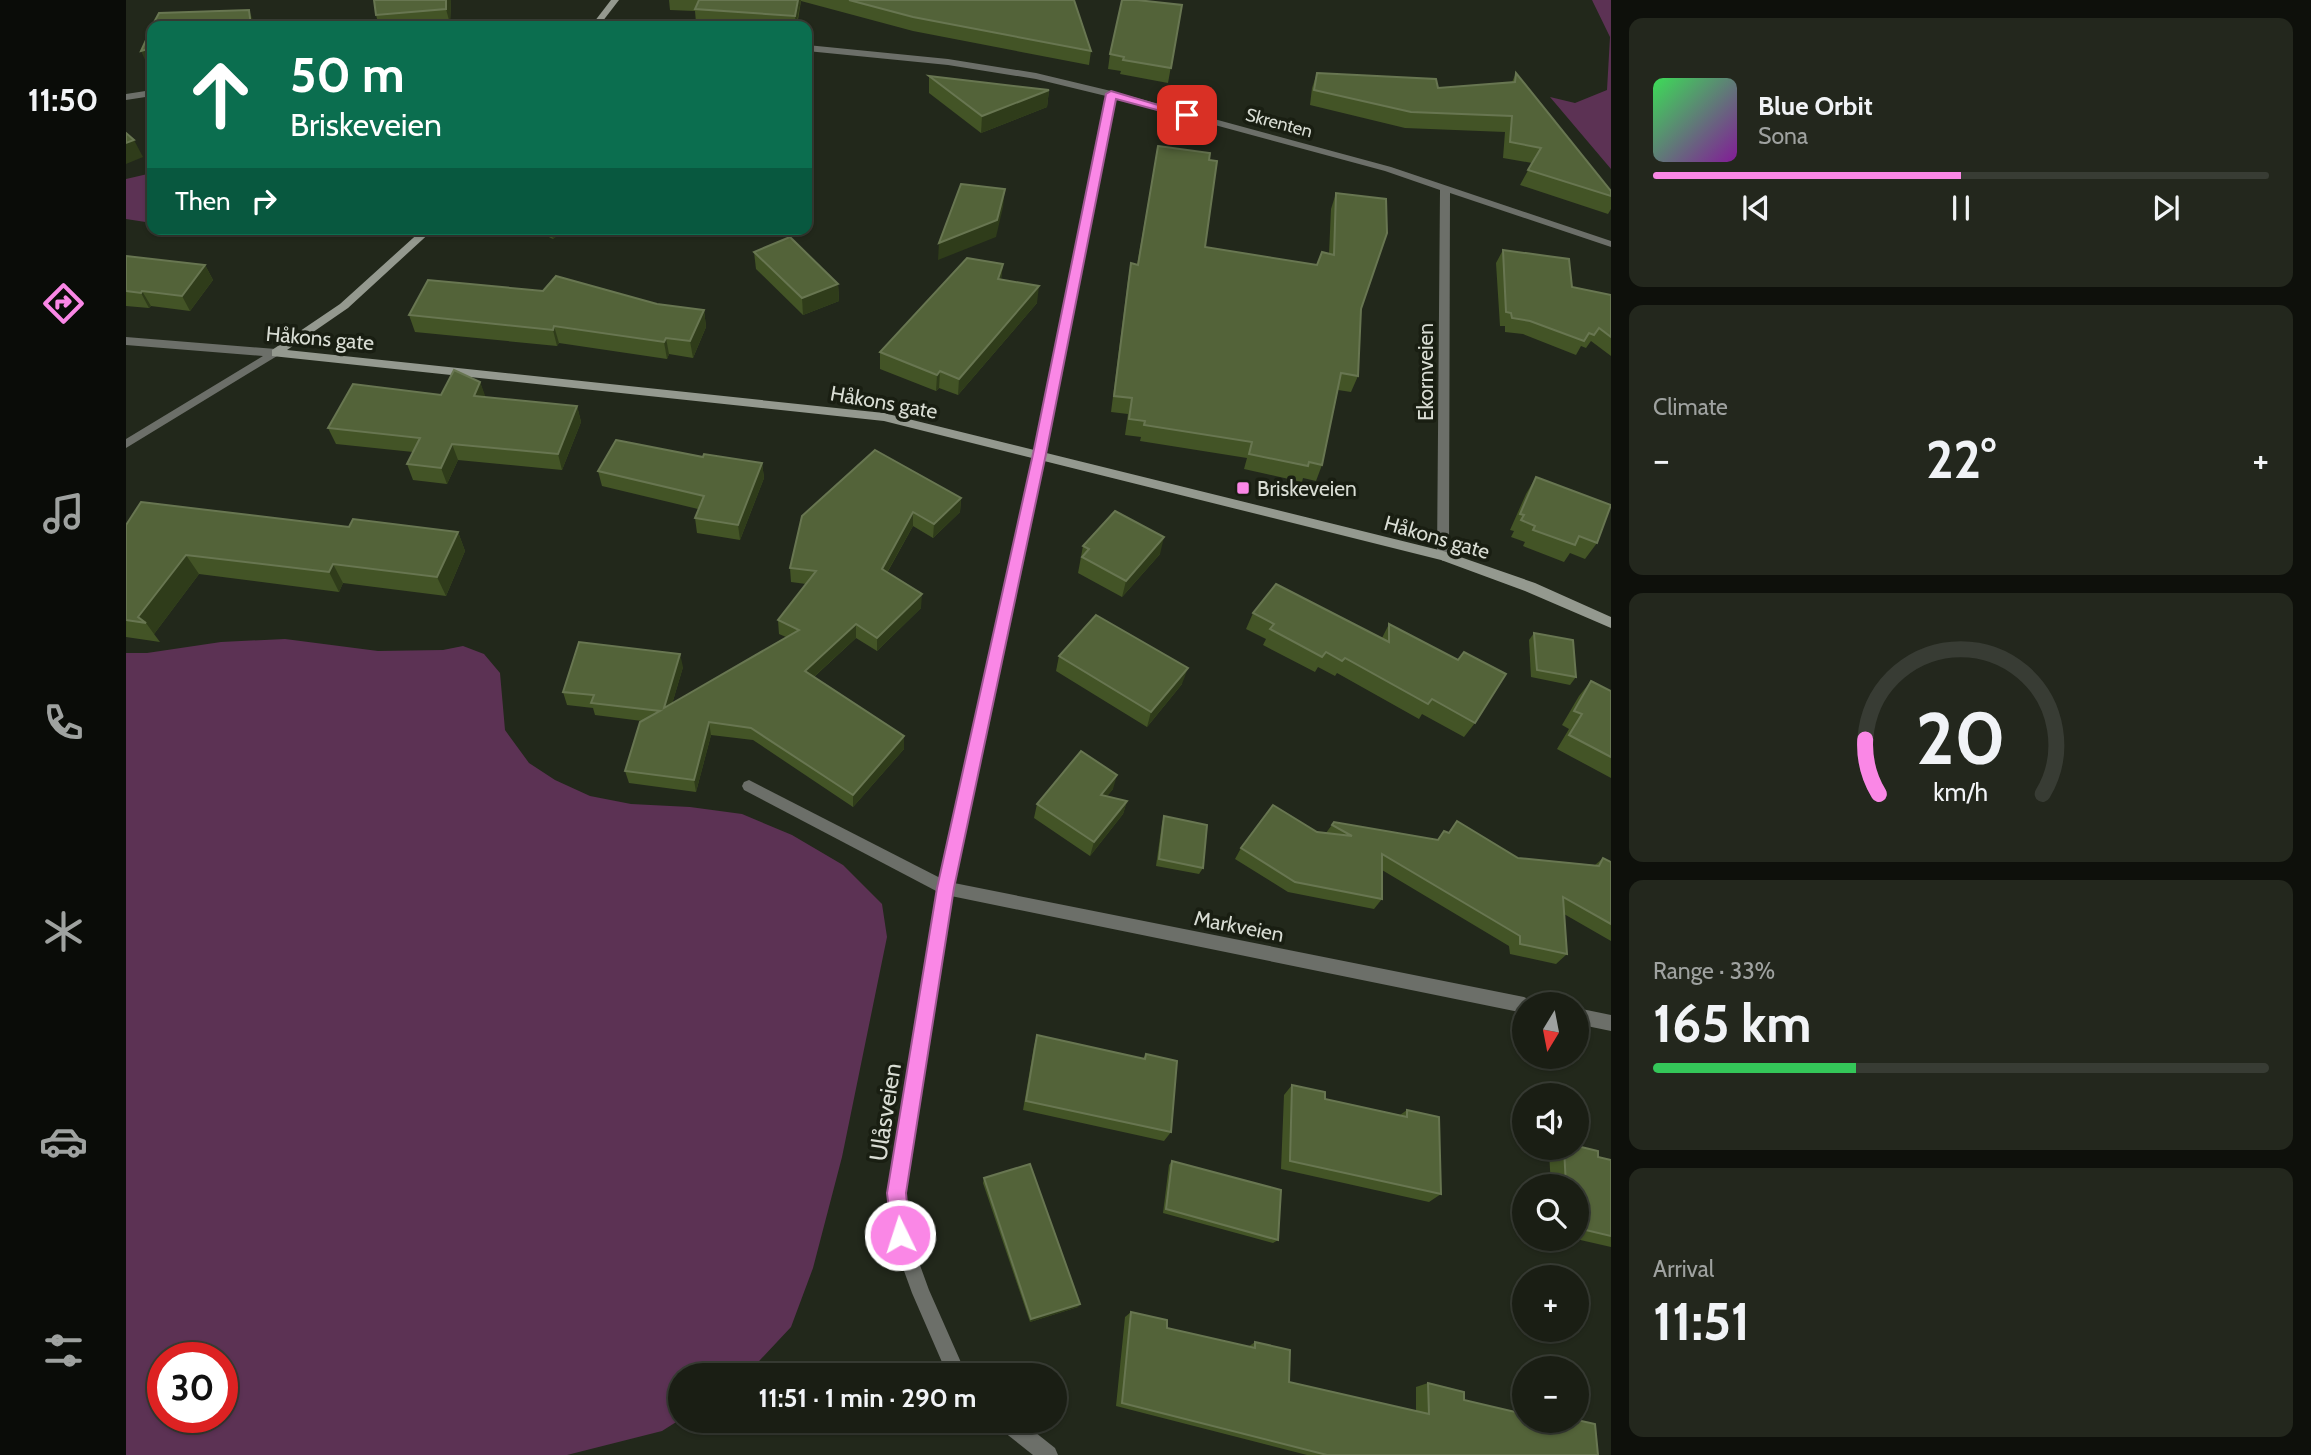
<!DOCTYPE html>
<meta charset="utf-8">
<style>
:root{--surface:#1a1e14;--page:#23271d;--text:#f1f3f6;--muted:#9fa2a0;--line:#383c34;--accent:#fa87e6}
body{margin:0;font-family:Cabin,sans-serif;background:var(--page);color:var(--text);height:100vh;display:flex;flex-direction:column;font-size:26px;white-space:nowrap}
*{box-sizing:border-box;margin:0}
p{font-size:23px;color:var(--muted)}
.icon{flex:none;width:38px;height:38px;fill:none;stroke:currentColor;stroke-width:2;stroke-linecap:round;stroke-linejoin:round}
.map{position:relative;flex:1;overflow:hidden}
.details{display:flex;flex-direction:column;gap:18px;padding:18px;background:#0e100b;width:700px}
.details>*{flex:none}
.banner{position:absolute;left:21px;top:21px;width:665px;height:214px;border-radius:14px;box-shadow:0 2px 5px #0004,0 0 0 2px var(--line);background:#0b6e4f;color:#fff;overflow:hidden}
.needle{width:46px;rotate:190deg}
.fabs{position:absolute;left:1386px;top:992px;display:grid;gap:14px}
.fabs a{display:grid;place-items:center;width:77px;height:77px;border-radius:50%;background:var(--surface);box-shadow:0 2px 5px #0004,0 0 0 2px var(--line);font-size:35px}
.speed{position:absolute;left:21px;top:1342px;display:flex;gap:14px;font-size:35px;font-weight:700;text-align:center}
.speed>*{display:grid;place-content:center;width:91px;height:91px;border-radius:50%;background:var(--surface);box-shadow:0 2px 5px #0004,0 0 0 2px var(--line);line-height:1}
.speed .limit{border:10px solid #d22;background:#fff;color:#111}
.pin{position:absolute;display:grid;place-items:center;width:60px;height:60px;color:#fff;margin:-30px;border-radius:14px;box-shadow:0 4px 10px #0006}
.me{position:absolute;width:77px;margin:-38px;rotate:356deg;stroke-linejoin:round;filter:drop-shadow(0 0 5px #0008)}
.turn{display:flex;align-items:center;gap:24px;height:147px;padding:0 28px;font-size:32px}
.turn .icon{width:91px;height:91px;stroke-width:2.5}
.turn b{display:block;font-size:49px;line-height:60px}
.then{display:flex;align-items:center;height:66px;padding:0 28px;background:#0003;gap:14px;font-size:26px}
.big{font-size:52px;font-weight:700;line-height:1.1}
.details .tile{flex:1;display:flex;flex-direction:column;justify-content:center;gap:10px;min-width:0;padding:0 24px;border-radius:14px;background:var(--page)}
.details .dial{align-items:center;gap:0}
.dial svg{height:182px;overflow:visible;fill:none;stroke:var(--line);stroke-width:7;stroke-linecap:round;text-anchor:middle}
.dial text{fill:var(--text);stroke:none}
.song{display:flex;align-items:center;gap:21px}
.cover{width:84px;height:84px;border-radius:10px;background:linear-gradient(135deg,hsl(130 70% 55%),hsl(290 70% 35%))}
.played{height:7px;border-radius:4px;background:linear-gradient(90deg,var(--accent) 50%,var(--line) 50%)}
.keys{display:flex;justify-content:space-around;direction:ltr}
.heat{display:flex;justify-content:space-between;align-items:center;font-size:38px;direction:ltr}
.charge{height:10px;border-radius:5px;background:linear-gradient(90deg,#34c759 33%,var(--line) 0)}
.trip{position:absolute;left:542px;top:1363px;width:399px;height:70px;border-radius:35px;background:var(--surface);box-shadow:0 2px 5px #0004,0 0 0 2px var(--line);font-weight:700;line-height:70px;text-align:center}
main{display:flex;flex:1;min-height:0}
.tabs{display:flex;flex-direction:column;width:126px;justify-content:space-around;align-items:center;background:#0a0c08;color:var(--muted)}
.tabs .icon{width:49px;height:49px}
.tabs .current{color:var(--accent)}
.tabs b{font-size:32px;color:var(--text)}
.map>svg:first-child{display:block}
.green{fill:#5c3254;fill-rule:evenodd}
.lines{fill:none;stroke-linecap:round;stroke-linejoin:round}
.service{fill:#6c6f69;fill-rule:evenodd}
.minor{fill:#6c6f69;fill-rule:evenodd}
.secondary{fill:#94998f;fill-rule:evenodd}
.wall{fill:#435426}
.shaded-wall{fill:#2f3c1a}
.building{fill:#536339;stroke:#687651;stroke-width:2}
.route{fill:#fa87e6;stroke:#a25896;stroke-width:2}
.poi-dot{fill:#fa87e6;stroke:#191e12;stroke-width:2.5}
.labels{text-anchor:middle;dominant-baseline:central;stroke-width:7;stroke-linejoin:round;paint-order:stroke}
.far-street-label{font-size:18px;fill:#d9ddd4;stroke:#191e12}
.street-label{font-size:21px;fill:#d9ddd4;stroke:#191e12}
.poi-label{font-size:21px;fill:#d9ddd4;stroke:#191e12;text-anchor:start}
.near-street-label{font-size:24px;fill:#d9ddd4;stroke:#191e12}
</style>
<main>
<nav class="tabs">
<b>11:50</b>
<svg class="icon current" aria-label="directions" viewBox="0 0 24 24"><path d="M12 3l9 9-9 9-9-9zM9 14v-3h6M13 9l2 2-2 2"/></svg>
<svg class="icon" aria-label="music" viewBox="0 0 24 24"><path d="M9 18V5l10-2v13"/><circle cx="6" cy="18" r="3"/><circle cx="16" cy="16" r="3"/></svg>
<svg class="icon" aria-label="phone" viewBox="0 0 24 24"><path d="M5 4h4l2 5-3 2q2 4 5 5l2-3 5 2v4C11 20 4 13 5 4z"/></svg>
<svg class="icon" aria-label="climate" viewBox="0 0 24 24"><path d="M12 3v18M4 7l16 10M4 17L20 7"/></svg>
<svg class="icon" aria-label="car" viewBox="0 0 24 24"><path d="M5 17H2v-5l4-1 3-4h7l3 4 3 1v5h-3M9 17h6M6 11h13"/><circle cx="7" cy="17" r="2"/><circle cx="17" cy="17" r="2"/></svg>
<svg class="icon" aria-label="filters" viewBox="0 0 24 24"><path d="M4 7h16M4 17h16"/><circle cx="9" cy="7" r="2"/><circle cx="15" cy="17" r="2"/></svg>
</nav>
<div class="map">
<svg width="1485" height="1455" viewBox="0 0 1485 1455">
<rect width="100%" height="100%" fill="#22281b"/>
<g class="green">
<path d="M1466,0H1485V169L1424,97L1449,103L1481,90L1484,37Z"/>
<path d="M26,173V223L0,219V179Z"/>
<path d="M159,639L252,651L317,650L337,646L358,654L374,673L379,730L403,763L429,780L464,796L505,804L564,807L616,814L666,835L717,865L756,904L761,937L716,1157L687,1268L665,1327L620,1375L555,1376V1419L536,1431L441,1455H0V653H21L95,642ZM96,1358V1418H37V1358Z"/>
</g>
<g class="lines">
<path class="service" d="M623,780L824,883L827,888L824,893L819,895L814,893L618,790L616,786L618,782Z"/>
<g class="minor">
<path d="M681,45L822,59L910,73L985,91L1265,167L1485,241V247L1324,193L1323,556L1317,561L1311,556L1314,190L1259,171L989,98L919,454L828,883L1398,997L1404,1000L1406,1004H1398V1013L825,896L780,1193L783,1235L803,1290L841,1376H822L786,1293L765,1235L762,1193L811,888L907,454L980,96L910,79L822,65L681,51Z"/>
<path d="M26,90V96L0,100V94Z"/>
<path d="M0,337L150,349L156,353L0,448V439L137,356L0,345Z"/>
<path d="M1451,1008L1485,1015V1031L1451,1024Z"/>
<path d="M870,1421H895L929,1448L932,1455H907L873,1428Z"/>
</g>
<g class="secondary">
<path d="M485,0H493L473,26H465Z"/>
<path d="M297,229H308L222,308L161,350L758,413L1317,551L1409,583L1485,617V628L1399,591L1315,560L758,421L146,356V350L214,304Z"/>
</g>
</g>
<g class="wall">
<path d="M325,0L324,24L299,26H253L250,15Z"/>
<path d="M543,0H948L965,51L963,65L787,31L675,1L671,26H615L570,23L569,11L544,10Z"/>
<path d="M1056,5L1042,83L994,74L995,71L982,69L984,54Z"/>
<path d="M1191,73L1312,88L1386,82L1390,73L1485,196V209L1482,214L1394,185L1406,163L1377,158L1379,132L1279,128L1184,105L1186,88Z"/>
<path d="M803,76L923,90L921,107L855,133L803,93Z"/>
<path d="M1032,146L1083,160L1079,247L1191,265L1203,254L1205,209L1210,193L1235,309L1232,376L1225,392L1212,390L1196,465L1190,481L1177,478L1176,482L1118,469L1121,458L1014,441L1015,437L999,435L1002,414L985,412L1002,280L1005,263L1011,265Z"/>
<path d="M193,229H239L234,237Z"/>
<path d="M406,229H440L427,239Z"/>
<path d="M1377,250L1446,287L1485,295V356L1465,341L1460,348L1455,346L1450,355L1397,334L1379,332V326H1374L1370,263Z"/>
<path d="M628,252L712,284L713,301L677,315L630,269Z"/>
<path d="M0,256L79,265L87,280L64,311L25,306L23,308L0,306Z"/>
<path d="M877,264L875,279L911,303L832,395L813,388L810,391L754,369V352Z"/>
<path d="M531,304L578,310L580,327L567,358L543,354L541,359L433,343L431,346L289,332L283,315Z"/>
<path d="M354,382L359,397L451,406L455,422L436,470L332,460L321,484L287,480L281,464L287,452L210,444L202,428L315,395Z"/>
<path d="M577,457L636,463L638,478L614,540L571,533L569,518L572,509L476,486L472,471Z"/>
<path d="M1410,477L1471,543L1459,559L1444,553L1438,562L1397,546L1399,542L1385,537L1388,531L1384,530L1400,494Z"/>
<path d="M835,498L834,512L807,538L787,526L761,573L795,608L751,651L730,638L688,677L778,736V749L727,807L627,740L585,735L570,792L503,783L499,771L516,721L469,715L467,708L441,705L437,692L557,667L546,704L660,637L653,634L652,620L680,584L665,582L664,568L676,516Z"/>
<path d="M0,525L223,527L332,532L339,551L320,596L217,583L213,592L73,574L28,634L34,642L0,637Z"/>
<path d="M957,546L1034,554L996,597L952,573Z"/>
<path d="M1127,613L1256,638L1263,624L1349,723L1338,737L1296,714L1293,719L1211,673L1209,676L1192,667L1189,672L1137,645L1140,639L1120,629Z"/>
<path d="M1408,633L1450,677L1444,685L1405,677L1403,640Z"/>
<path d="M933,656L1056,684L1021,727L930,671Z"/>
<path d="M1465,681L1485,691V778L1431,749L1443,729L1436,725L1453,696Z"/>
<path d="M987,789L981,796L1001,801L997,814L964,856L908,818L911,804Z"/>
<path d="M1038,816L1077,868L1073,874L1030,866L1036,823Z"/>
<path d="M1331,821L1392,858L1469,865L1477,858L1485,862V941L1438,914L1441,954L1430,964L1384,954L1383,946L1256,870V899L1248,909L1162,892L1109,859L1115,848L1200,833L1208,822L1311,840L1318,831L1322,833Z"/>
<path d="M911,1035L1017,1059L1020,1054L1045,1132L1038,1141L897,1110L908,1046Z"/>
<path d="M1166,1085L1199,1099L1274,1115L1281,1110L1315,1194L1303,1202L1155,1169L1158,1095Z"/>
<path d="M1430,1148H1451L1472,1157L1485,1160V1247L1450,1239H1451V1186H1425L1423,1152Z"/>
<path d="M1046,1161L1152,1240L1147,1243L1037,1213L1043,1165Z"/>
<path d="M858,1178L952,1307L904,1322L857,1183Z"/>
<path d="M1005,1312L1041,1328L1122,1347L1129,1342L1163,1382L1290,1411V1387L1302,1383L1338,1400L1398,1421H1451L1472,1455H1181L990,1406L999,1317Z"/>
</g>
<g class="shaded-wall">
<path d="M320,0H325L324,24L320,9Z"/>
<path d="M672,0H675L670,26L669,16Z"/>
<path d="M123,10L129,25V26H125Z"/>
<path d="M26,48V65L22,66L15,51Z"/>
<path d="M923,90L921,107L855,133L856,116Z"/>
<path d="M8,140L17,157L0,164V143Z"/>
<path d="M879,189L877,207L870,237L812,260L813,243Z"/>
<path d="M231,229H239L234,237Z"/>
<path d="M424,229H440L427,239Z"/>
<path d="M877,264L875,280L872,279Z"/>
<path d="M79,265L87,280L64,311L56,296Z"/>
<path d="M712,284L713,301L677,315L676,298Z"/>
<path d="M913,286L911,303L832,395L833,379Z"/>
<path d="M16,291L25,306L23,308L15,293Z"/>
<path d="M578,310L580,327L567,358L564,341Z"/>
<path d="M428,326L433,343L431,346L427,330Z"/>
<path d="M540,338L543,354L541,359L538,342Z"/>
<path d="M814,371L813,388L810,391L811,375Z"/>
<path d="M354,382L360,398L348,396Z"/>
<path d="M451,406L455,422L436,470L432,454Z"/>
<path d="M326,444L332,460L321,484L315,468Z"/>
<path d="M636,463L638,478L614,540L612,525Z"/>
<path d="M835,498L834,512L807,538L808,524Z"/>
<path d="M787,512V526L755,583L756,569Z"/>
<path d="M332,532L339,551L320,596L311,577Z"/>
<path d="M1038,537L1034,554L996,597L1000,581Z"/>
<path d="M60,555L73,574L28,634L20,623L12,617Z"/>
<path d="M207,564L217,583L213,592L203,572Z"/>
<path d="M796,594L795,608L751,651V638Z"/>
<path d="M730,624V638L680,684L679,671Z"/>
<path d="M554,654L557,667L541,721L538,708Z"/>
<path d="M1062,668L1056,684L1021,727L1025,712Z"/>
<path d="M583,722L585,735L570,792L568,780Z"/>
<path d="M778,736V749L727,807V795Z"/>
<path d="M991,775L987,789L971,809L975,795Z"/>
<path d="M1001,801L997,814L964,856L968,842Z"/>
<path d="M954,1304L952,1307L904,1322L905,1319Z"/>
</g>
<g class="building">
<path d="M248,0H320V9L250,15Z"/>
<path d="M573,0H672L669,16L569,9Z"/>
<path d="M723,0H948L965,51L787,17Z"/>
<path d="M996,0H1011L1056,5L1045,68L997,60L998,57L984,54Z"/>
<path d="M123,10L125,26H26L33,13Z"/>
<path d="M26,27V48L15,51Z"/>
<path d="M1191,73L1310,79L1312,88L1389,82L1390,73L1485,191V196L1402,170L1415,148L1384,142L1386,116L1285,112L1188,90Z"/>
<path d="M803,76L923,90L856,116Z"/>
<path d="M0,133L8,140L0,143Z"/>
<path d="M1032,146L1084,153L1083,160L1091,161L1079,247L1191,265L1196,252L1208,255L1210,193L1260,199L1261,233L1235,309L1232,376L1215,373L1196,465L1183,462L1182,466L1123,454L1126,442L1018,425L1019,421L1003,419L1006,398L988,396L1005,263L1012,265Z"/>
<path d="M835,184L879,189L871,220L813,243Z"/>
<path d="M664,237L712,284L676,298L628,252Z"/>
<path d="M1377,250L1443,259L1446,287L1485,295V337L1473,328L1468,335L1463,333L1458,341L1404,321L1386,318L1385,313L1380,312Z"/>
<path d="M0,256L79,265L56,296L16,291L15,293L0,291Z"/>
<path d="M841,258L877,264L872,279L913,286L833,379L814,371L811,375L754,352Z"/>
<path d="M430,276L531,304L578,310L564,341L540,338L538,342L428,326L427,330L283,315L302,280L417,291Z"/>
<path d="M328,370L354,382L348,396L451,406L432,454L326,444L315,468L281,464L294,438L202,428L227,384L315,395Z"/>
<path d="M490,440L577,457L578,454L636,463L612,525L569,518L578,496L472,471Z"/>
<path d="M749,450L835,498L808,524L787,512L756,569L796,594L751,638L730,624L679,671L778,736L727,795L625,728L583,722L568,780L499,771L514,722L534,711L465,703L468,695L437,692L453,642L554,654L538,708L673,630L652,620L690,571L664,568L676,516Z"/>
<path d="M1410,477L1485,505L1471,543L1453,536L1449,545L1407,530L1409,526L1395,520L1398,515L1394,514Z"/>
<path d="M15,502L223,527L227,519L332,532L311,577L207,564L203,572L60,555L12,617L20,623L0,620V525Z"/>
<path d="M989,511L1038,537L1000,581L956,557L963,549L957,546Z"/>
<path d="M1150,584L1263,642V624L1332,660L1338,652L1380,674L1349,723L1306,699L1302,704L1219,658L1216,661L1200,652L1196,657L1144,629L1148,624L1127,613Z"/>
<path d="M970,615L1062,668L1025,712L933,656Z"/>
<path d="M1408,633L1447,640L1450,677L1411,670Z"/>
<path d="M1465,681L1485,691V757L1443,735L1456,714L1448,711Z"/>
<path d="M955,751L991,775L975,795L1001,801L968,842L911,804Z"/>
<path d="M1147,805L1191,832L1226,836L1206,825L1208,822L1312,840L1318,831L1323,833L1331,821L1392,858L1473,866L1477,858L1485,862V924L1437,897L1441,954L1394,944V936L1256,854V899L1169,882L1115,848Z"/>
<path d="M1038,816L1081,825L1077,868L1033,859Z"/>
<path d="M911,1035L1019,1059L1020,1054L1051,1061L1045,1132L900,1101Z"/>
<path d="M1166,1085L1199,1092V1099L1281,1117V1110L1313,1117L1315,1194L1164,1161Z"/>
<path d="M1451,1146L1472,1151V1157L1485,1160V1236L1451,1228V1186H1440L1438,1148H1451Z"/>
<path d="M1046,1161L1155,1190L1152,1240L1040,1209Z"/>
<path d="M904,1164L954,1304L905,1319L858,1178Z"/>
<path d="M1005,1312L1041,1320V1328L1129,1348V1342L1164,1350L1163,1382L1303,1414L1302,1383L1338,1392V1400L1398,1414V1421H1425L1430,1422V1421H1451V1420L1469,1424L1472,1455H1201L996,1403Z"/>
</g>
<path class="route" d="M985,91L1066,115L1061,118L990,99L920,454L828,888L780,1193L784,1235L781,1242L774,1245L767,1242L761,1193L811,888L907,454L980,94Z"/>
<rect class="poi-dot" x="1110" y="481" width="14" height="14" rx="3.5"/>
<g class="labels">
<g class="far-street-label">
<text transform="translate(1153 123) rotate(15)">Skrenten</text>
</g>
<g class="street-label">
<text transform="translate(194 338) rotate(5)">Håkons gate</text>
<text transform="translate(1299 372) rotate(-90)">Ekornveien</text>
<text transform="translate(758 402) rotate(10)">Håkons gate</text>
<text transform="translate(1311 537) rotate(16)">Håkons gate</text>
<text transform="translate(1113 926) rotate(11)">Markveien</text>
</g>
<g class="poi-label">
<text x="1131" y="488">Briskeveien</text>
</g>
<g class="near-street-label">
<text transform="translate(759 1112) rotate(-81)">Ulåsveien</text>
</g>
</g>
</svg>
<div class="fabs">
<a><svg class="needle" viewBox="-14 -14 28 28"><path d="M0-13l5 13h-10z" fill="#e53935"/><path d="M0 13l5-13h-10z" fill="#9fa2a0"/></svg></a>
<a><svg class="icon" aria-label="sound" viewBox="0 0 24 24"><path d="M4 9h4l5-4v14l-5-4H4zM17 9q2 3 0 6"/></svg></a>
<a><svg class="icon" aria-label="search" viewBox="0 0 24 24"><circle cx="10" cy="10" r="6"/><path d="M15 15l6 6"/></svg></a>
<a>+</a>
<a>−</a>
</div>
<div class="speed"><div class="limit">30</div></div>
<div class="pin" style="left:1061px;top:115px;background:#d93025"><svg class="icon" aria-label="arrive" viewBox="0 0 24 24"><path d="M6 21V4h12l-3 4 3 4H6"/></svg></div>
<svg class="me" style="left:774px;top:1235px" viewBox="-20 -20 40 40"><circle r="17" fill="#fa87e6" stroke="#fff" stroke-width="3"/><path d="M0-11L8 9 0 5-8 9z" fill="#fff"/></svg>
<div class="trip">11:51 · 1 min · 290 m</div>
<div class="banner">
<div class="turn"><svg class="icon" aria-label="ahead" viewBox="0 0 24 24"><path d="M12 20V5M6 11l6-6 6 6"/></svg><div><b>50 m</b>Briskeveien</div></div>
<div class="then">Then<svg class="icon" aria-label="right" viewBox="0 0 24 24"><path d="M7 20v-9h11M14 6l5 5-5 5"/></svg></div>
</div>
</div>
<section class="details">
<div class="tile">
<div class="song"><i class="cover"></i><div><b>Blue Orbit</b><p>Sona</p></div></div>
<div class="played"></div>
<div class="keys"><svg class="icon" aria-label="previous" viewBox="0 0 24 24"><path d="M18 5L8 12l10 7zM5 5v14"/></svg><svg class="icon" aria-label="pause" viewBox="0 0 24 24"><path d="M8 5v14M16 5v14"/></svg><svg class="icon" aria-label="next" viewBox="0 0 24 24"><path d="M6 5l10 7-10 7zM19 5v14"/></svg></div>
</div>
<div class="tile"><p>Climate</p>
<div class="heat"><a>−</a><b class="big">22°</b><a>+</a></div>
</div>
<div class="tile dial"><svg viewBox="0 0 100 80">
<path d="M14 69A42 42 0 1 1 86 69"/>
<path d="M14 69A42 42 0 0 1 8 45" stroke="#fa87e6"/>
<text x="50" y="56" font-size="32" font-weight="700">20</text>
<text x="50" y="72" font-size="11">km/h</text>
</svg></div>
<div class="tile"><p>Range · 33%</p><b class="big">165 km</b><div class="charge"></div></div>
<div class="tile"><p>Arrival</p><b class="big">11:51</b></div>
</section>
</main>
